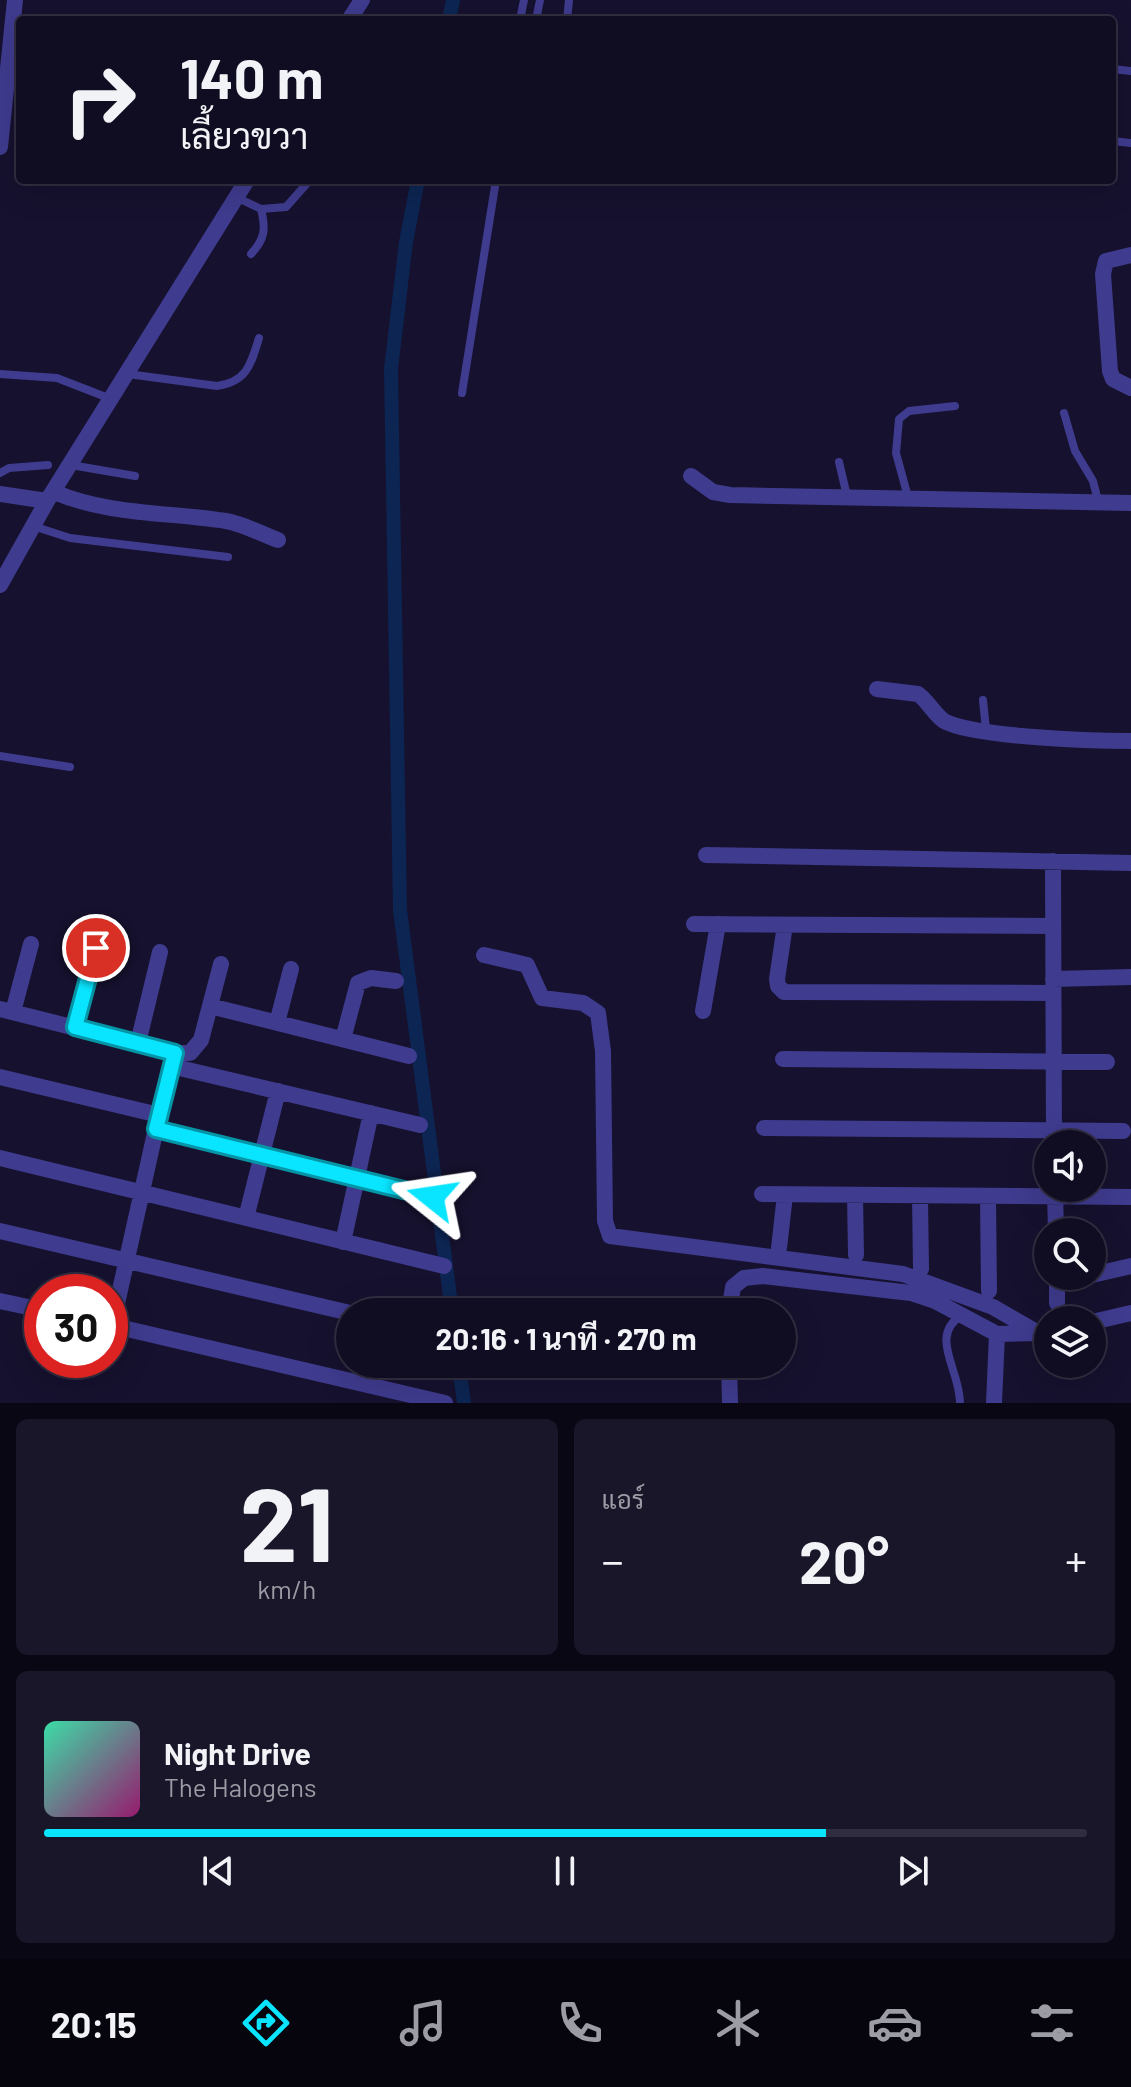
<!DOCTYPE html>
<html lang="th">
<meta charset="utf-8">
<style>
:root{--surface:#100d22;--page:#19162a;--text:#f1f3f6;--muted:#9c9ca5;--line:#302d40;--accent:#0ae5ff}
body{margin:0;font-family:Barlow,Sarabun,sans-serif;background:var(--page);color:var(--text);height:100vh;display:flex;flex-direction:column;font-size:30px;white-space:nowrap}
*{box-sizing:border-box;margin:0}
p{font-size:26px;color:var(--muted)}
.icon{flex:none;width:44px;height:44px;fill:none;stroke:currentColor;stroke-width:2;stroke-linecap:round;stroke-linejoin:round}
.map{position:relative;height:1403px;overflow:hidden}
.sheet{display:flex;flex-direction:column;gap:16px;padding:16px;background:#090713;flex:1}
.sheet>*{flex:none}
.guide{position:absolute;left:16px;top:16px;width:1100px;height:168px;border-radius:8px;box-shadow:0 8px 32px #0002,0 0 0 2px var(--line);background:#100d22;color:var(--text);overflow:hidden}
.buttons{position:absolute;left:1034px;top:1130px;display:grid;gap:16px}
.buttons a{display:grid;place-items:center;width:72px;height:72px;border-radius:50%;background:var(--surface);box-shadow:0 8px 32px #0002,0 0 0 2px var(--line);font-size:40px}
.speed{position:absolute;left:24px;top:1274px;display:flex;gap:16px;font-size:40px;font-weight:700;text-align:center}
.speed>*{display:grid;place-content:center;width:104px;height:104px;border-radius:50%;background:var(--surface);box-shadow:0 8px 32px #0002,0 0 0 2px var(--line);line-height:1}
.speed .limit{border:12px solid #d22;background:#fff;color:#111}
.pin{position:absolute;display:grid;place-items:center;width:68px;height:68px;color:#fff;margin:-34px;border:4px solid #fff;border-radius:50%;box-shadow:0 2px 8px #0007}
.me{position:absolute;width:88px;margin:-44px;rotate:285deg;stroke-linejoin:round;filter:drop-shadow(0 0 6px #0008)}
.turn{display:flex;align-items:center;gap:28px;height:168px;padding:0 32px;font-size:36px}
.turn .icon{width:104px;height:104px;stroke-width:2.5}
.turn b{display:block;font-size:56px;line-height:68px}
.big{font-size:60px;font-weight:700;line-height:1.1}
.sheet .tile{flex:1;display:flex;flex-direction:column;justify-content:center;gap:12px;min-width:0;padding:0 28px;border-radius:12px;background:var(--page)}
.sheet .dial{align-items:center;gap:0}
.dial b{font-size:104px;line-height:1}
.song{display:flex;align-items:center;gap:24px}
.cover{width:96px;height:96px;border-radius:12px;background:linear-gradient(135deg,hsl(160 70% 55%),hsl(320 70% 35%))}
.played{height:8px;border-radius:4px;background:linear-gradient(90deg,var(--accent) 75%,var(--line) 75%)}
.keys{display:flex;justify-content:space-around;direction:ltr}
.heat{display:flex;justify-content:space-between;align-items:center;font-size:44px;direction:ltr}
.sheet .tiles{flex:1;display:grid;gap:16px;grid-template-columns:1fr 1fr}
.tile:last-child{grid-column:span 2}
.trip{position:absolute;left:336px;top:1298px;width:460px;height:80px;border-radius:40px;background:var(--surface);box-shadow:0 8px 32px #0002,0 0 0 2px var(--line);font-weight:700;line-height:80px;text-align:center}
.tabs{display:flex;height:128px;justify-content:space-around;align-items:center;background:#06050e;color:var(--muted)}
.tabs .icon{width:56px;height:56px}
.tabs .selected{color:var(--accent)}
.tabs b{font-size:36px;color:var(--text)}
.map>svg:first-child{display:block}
</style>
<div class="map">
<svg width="1131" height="1403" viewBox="0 0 1131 1403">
<rect width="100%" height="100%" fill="#16112e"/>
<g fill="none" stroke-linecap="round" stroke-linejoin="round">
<path stroke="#0c2552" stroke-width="14" d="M449 20 453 0
M418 180 406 242 391 369 400 910 452 1312
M459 1364 464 1403"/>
<path stroke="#3f3b8e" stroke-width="8" d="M520 20 524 0
M536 20 540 0
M567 20 569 0
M1112 69 1131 71
M1112 141 1131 143
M523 180H531
M236 197 261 209 286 207 310 180
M251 254C265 239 266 229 261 209
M0 374 57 378 111 399
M128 374 217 386C247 382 251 364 259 338
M462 393 496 180
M1064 413 1075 451 1093 481 1098 501
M839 462 847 496
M71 465 135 476
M0 473 9 468 48 465
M908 497 896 453 899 419 909 411 955 406
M33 526 70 538 228 557
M983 700 986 730
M0 756 70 767
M960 1403C960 1369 928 1336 962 1315"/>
<path stroke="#3f3b8e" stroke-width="16" d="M349 20 362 0
M0 147 15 0
M1131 255 1106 261 1103 274 1110 371 1113 379 1131 388
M691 476 713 492 730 495 1131 503
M54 492C108 515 168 512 226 521 244 524 261 534 278 540
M0 494 47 501
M0 585 47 501 247 180
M877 689 918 694C928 701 934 714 944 721 973 737 1093 741 1131 741
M706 855 1131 863
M1053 861 1054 1144
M694 924 1052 926
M785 925 777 979 778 986 784 992 1052 993
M484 955 527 965 542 998 583 1003 598 1013 603 1051 605 1221 610 1236 903 1274 993 1307 1038 1333
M1053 979 1131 977
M210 1006 409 1056
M0 1009 175 1053 159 1115
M703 1011 718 924
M13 1012 31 944
M277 1023 291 969
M75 1027 96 948
M343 1039 358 983 371 978 396 981
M138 1043 160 952
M175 1053H190L201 1040 221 964
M783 1059 1107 1062
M171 1066 420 1125
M0 1077 159 1115 112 1326
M764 1128 1123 1131
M156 1129 432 1197
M0 1158 444 1266
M1055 1190 1056 1232
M762 1194 1131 1197
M855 1196 856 1255
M920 1197 921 1269
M988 1198 989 1291
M246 1218 278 1091
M0 1231 350 1313
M343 1242 371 1113
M779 1248 785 1195
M1092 1275 1131 1266
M1057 1276V1303
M1057 1282 1085 1276
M0 1301 42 1310
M729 1312 733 1287 744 1278 763 1276 911 1293 935 1301 997 1334 1039 1333
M1092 1322 1131 1313
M110 1325 445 1403
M729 1364 730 1403
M994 1403 997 1334"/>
</g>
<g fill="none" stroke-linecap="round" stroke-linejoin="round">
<defs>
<path id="route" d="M96 948 75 1027 175 1053 156 1129 432 1197"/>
</defs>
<use href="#route" stroke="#0695a6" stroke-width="20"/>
<use href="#route" stroke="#0ae5ff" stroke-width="14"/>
</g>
</svg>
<div class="buttons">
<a><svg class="icon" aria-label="sound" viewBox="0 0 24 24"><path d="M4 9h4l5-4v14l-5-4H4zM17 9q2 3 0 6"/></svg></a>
<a><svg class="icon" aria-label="search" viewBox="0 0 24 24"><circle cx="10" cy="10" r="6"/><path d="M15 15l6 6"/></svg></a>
<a><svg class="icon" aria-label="layers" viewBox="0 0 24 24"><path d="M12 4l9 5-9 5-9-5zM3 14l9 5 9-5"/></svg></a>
</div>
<div class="speed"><div class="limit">30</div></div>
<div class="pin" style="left:96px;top:948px;background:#d93025"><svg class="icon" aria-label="arrive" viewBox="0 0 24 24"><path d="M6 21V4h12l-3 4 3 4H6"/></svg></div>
<svg class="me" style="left:432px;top:1197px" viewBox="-20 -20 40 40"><path d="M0-17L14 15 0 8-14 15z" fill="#0ae5ff" stroke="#fff" stroke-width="4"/></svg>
<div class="trip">20:16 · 1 นาที · 270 m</div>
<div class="guide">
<div class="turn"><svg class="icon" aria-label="right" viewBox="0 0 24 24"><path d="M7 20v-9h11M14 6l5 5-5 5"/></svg><div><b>140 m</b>เลี้ยวขวา</div></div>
</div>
</div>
<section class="sheet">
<div class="tiles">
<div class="tile dial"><b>21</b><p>km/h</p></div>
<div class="tile"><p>แอร์</p>
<div class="heat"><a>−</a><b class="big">20°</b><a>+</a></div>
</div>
<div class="tile">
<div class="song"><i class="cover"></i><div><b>Night Drive</b><p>The Halogens</p></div></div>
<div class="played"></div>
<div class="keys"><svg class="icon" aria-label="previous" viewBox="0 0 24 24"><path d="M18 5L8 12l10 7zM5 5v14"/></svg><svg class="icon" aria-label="pause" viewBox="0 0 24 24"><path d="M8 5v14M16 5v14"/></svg><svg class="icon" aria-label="next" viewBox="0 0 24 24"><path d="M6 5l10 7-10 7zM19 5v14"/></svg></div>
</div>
</div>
</section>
<nav class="tabs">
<b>20:15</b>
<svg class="icon selected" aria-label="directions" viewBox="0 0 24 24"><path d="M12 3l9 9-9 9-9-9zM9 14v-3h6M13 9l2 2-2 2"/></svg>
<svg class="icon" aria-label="music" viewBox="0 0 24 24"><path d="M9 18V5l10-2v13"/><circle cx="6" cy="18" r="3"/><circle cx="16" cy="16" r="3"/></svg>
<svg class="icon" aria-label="phone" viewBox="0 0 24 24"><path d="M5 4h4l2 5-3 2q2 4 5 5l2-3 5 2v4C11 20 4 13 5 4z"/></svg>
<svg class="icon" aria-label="climate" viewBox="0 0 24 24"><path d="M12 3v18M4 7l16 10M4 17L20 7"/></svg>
<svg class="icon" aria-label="car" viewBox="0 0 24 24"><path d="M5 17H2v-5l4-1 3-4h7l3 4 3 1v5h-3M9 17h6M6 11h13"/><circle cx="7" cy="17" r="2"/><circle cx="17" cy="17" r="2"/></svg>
<svg class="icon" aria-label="filters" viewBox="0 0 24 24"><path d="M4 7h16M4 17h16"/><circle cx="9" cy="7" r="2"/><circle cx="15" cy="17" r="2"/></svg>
</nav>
